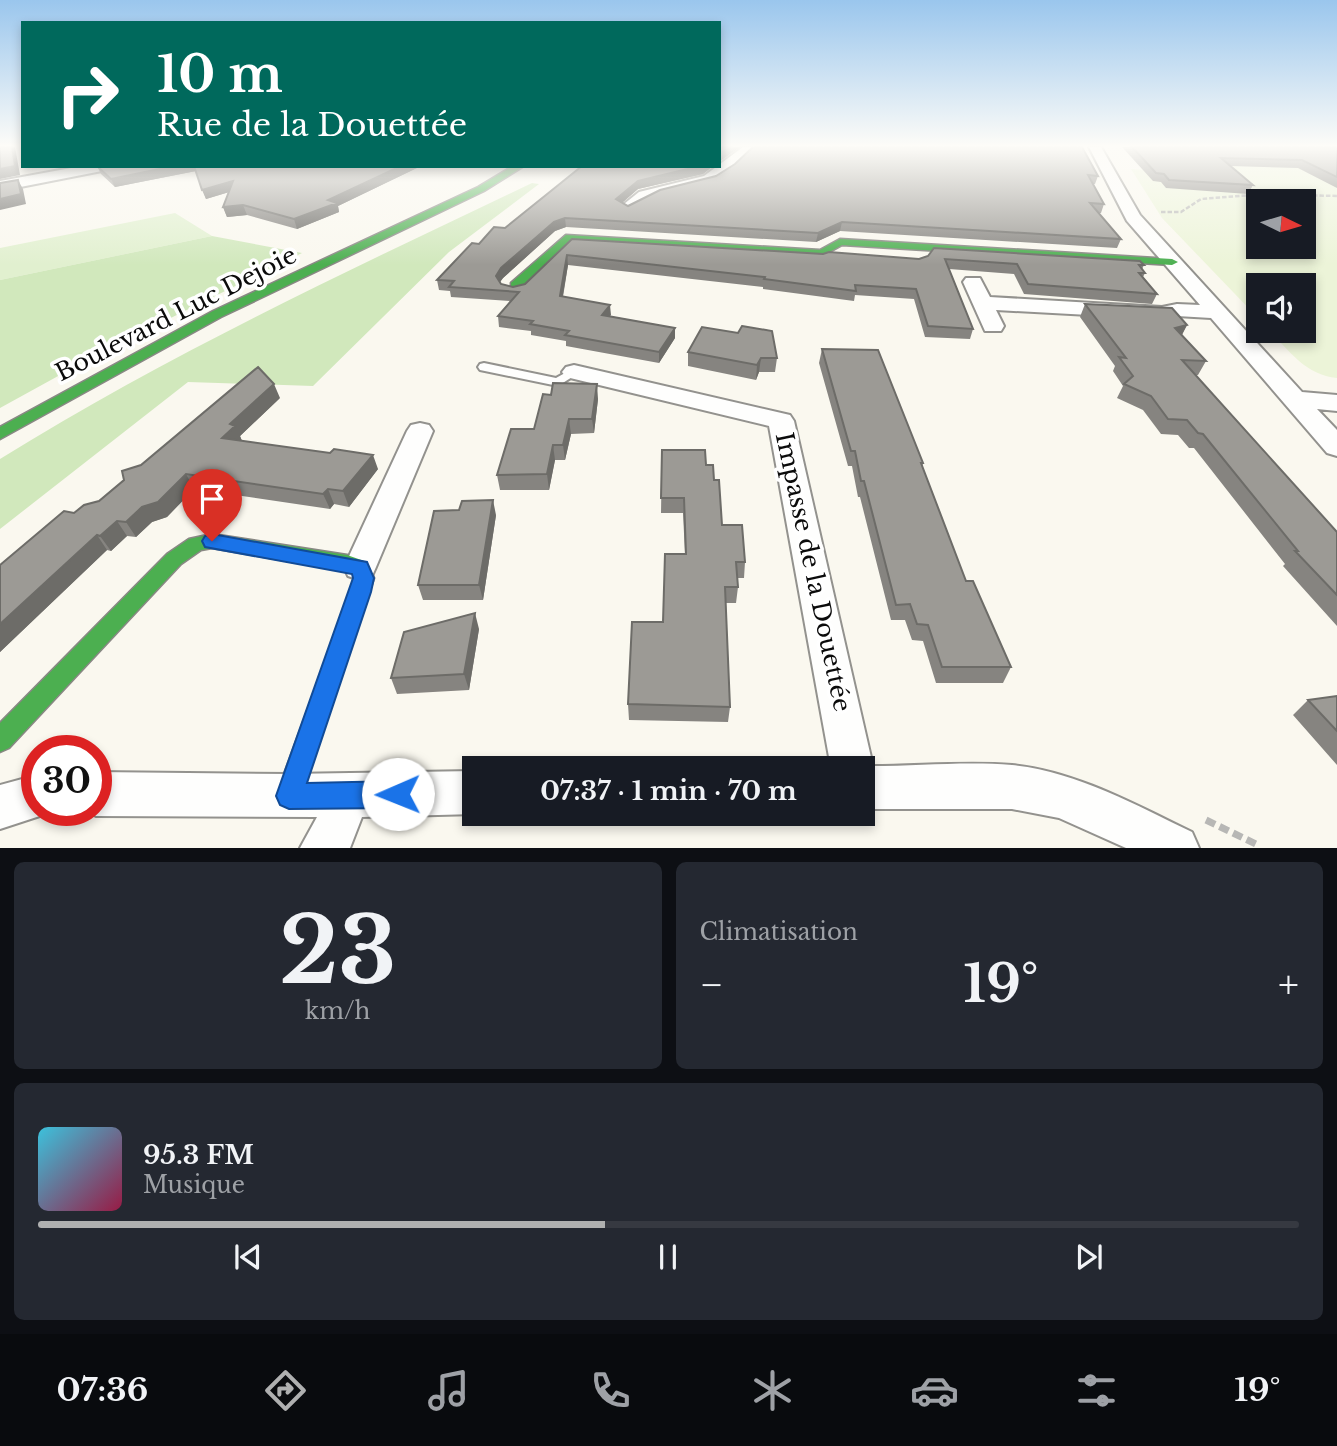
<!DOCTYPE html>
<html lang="fr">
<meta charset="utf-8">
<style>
:root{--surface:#171b24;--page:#242831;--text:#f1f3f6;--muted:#9ea1a6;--line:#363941;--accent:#afb0b0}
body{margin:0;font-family:"Libre Baskerville",serif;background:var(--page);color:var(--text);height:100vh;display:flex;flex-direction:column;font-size:26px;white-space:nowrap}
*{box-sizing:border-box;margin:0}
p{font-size:23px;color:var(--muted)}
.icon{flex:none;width:38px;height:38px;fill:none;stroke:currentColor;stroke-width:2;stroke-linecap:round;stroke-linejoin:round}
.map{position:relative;height:848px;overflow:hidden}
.drawer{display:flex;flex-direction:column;gap:14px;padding:14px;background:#0d0f14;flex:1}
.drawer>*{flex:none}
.guide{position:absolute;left:21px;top:21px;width:700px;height:147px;border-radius:0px;box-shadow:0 4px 10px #0003;background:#00695c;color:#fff;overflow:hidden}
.needle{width:46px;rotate:95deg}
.buttons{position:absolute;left:1246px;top:189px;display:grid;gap:14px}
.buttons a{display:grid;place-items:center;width:70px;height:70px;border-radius:0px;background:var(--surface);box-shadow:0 4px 10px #0003;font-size:35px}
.speed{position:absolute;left:21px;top:735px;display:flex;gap:14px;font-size:35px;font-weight:700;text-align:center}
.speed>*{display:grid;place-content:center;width:91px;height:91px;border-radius:50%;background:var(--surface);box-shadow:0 4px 10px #0003;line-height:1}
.speed .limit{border:10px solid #d22;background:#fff;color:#111}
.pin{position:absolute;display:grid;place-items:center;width:60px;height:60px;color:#fff;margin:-72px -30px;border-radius:50% 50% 50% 0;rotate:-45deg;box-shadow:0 0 7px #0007}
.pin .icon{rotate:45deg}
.me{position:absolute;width:77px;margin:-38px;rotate:269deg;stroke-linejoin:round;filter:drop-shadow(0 0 5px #0008)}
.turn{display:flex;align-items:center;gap:24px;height:147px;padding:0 21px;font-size:32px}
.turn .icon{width:91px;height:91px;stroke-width:2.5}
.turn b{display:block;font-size:49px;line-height:60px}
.big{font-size:52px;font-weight:700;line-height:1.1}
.drawer .tile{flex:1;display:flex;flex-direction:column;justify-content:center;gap:10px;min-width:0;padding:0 24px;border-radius:10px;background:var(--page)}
.drawer .dial{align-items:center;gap:0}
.dial b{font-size:91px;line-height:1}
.song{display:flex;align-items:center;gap:21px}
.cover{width:84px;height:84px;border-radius:10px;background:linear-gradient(135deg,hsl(190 70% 55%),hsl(340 70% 35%))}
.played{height:7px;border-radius:4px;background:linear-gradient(90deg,var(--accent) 45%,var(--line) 45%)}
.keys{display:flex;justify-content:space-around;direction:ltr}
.heat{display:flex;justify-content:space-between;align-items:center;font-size:38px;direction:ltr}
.drawer .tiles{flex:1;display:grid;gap:14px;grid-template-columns:1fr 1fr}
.tile:last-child{grid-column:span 2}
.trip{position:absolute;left:462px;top:756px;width:413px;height:70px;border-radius:0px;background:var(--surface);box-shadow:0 4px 10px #0003;font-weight:700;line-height:70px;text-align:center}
.tabs{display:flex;height:112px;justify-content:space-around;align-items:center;background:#090b0e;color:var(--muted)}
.tabs .icon{width:49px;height:49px}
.tabs .selected{color:var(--accent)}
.tabs b{font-size:32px;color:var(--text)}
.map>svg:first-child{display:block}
</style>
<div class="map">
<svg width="1337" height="848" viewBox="0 0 1337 848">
<rect width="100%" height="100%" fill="#faf8ef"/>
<path fill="#e1f0cf" d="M175 213 212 236 0 280V248Z"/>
<path fill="#d1e8bc" d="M532 183 539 184 449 252 313 386 188 382 0 529V459C170 353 352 269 532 183Z
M212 236 302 253 100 353 0 408V280Z"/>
<path fill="#ecf4d8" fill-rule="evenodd" d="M1337 162V378C1306 375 1290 352 1270 331H1304V285H1258V318L1162 218 1131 169 1205 174V166ZM1258 201H1304V247H1258Z"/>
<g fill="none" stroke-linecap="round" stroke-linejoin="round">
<defs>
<path id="lane" d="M484 363 556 378 574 368 580 372 558 386 480 370 478 367 480 364Z"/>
<path id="street" d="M743 147H757L733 170 714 182 659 196 627 213 619 208 639 192 704 176Z
M1089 147H1101L1140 215 1302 392 1337 395V411L1317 409 1337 430V456L1327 453 1211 318 1177 316 1162 319 996 310 1004 326 1001 331H985L963 282 966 278H980L990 297 1162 307 1177 304 1200 305 1127 221Z
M82 166H114L107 170 0 191V181Z
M574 365 790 415 794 421 873 766C918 766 967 761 1012 765 1075 771 1136 805 1192 832L1199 848H1126L1059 818 1012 809H863V768H831L769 426 566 377 562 372 566 367Z
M420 423 429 425 433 431 376 567 372 576 360 580 348 576 344 567 407 431 411 425Z
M474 771 476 814 362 817 350 848H300L317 817 96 816 83 810H96V772L289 774Z
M37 775V810H53L52 812 0 829V785Z"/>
<path id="fast" d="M513 166H524L484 191 221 317 0 439V427L213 311 478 187Z
M566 235 820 250 840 239 1172 259 1178 262 1172 265 842 245 822 256 569 241 519 289H511V283Z
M212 534 347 555 367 562 374 578 298 805 289 809 280 805 276 796 351 592 354 578 352 572 347 571 212 548 201 550 181 564 9 748 0 752V723L167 554 189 539Z"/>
</defs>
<use href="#lane" stroke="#93928e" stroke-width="4"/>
<use href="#street" stroke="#93928e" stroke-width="4"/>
<use href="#fast" stroke="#898884" stroke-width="3"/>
<path stroke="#b7b7b5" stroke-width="2.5" stroke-dasharray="4.5 2" stroke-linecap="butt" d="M1161 212H1181L1201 199 1265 194 1337 196"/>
<path stroke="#b7b7b5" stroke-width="7" stroke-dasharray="10 5" stroke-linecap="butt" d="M1206 820 1256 844"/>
<use href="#lane" fill="#fefefd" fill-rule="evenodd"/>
<use href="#street" fill="#fefefd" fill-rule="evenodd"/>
<use href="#fast" fill="#4caf50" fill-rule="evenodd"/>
</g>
<path fill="#868480" d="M1122 147H1337V188L1298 168 1231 166 1253 185 1248 194 1166 188 1161 182 1153 181Z
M735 164 1098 176 1095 184H1093L1104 204 1101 213H1098L1121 239 1117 248 840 231 816 242 566 227 555 231 503 278 500 282 501 284 513 287 525 284 572 239 919 259 1144 265 1142 269 1145 273 1143 277 1157 294 1152 304 1024 294 1014 274 949 269 973 329 970 339 925 337 914 299 855 295 854 301 763 289V287L568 265 563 297 610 305V316L675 328V338L659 363 566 346V341L531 335V331L499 327 498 316 510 301 451 297 450 291 439 290 437 280 479 244 505 228 582 166H713L703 174 638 189 622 203 628 206 716 176Z
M97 166H421L338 206 339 212 297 229 247 215 227 217 223 207 229 192 206 199 196 171 115 187 101 174Z
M1085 304 1187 325 1182 335 1206 361 1198 375H1195L1337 532V626L1283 566 1285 564 1194 448H1189L1178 435 1161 434 1143 410 1117 398 1123 386 1113 371 1115 366 1080 317Z
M738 333 777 358 775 372H759L756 380 688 366V352Z
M822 349 923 463 922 467 966 581 1011 667 1003 683H936L923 641 912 640 905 620H891L860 497H858L852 466H848L819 363Z
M280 398 240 436 242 441 378 469 349 507 334 504 330 509 194 489 167 517 152 522 136 537 127 536 111 551 107 550 0 652V565L74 513 99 501 141 465Z
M598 399 594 433 571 434 565 460H555L549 490H500L497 475 534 429Z
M662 450 706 465 714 480 722 525 745 562 744 578H737L738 587 736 603H726L730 707 728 722 629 720 628 704 663 622 685 554 683 513H661Z
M496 515 483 600H423L418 585Z
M479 629 469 690 397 694 391 678Z
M1337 696V765L1293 715 1308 700Z"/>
<path fill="#6d6c68" d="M12 147H15L20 175 0 179V169Z
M730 147H740L719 162V154Z
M174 166H194L196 171 115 187 111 179Z
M401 166H421L338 206 339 212 297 229 294 219 328 200Z
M700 166H713L703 174 638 189 616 208V199L638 181Z
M18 180 23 189 26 204 0 210V199Z
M233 181 236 190 206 199 202 190Z
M243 205 247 215 227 217 223 207Z
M565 218 566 227 555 231 503 278 497 286 496 276 501 268 554 222Z
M842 222 840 231 816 242 818 233Z
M567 255 568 265 561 306 560 296Z
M610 305 611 315 603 325 602 315Z
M1187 325 1180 338 1175 328Z
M675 328V338L659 363V352Z
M761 358 759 372 756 380 757 365Z
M274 384 280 398 240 436 242 441 222 438 230 424Z
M597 384 598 399 594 433 592 419Z
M569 419 571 434 565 460 563 445Z
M553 445 555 460 549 490 547 474Z
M373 455 378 469 349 507 343 491Z
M186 474 194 489 167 517 152 522 136 537 126 522 142 507Z
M328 489 334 504 330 509 323 494Z
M493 500 496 515 483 600 479 585Z
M117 521 127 536 111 551 100 536Z
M97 535 107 550 0 652V624Z
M475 613 479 629 469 690 464 674Z"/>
<path fill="#9c9a95" stroke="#6d6c68" stroke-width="2" d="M0 147H12L15 166 0 169Z
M719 147H730L719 154Z
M753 147H1082L1098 176 1088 175 1104 204 1090 203 1121 239 842 222 818 233 565 218 554 222 501 268 496 276 501 284 513 287 525 284 572 239 823 254 829 252 919 259 928 256 934 248 1140 261 1144 265H1139L1145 273H1139L1157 294 1028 284 1017 264 945 259 973 329 928 326 916 289 855 285 856 291 764 279 765 277 567 255 560 296 610 305 602 315 675 328 659 352 565 335 569 331 530 324 533 321 498 316 519 292 449 287 454 281 437 280 472 243 479 244 494 227 505 228 582 166H700L638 181 616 199 628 206 660 190 716 176 735 164Z
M1132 147H1337V177L1302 160 1221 158 1253 185 1169 180 1164 174 1156 173Z
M97 166H174L111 179Z
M194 166H401L328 200 337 203 294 219 243 205 223 207 233 181 202 190Z
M18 180 21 194 0 199V183Z
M1085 304 1172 308 1187 325 1175 328 1206 361 1182 360 1337 532V595L1295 551H1298L1203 434 1198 433 1187 420 1168 419 1151 396 1124 384 1133 376 1119 357 1126 358Z
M742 326 772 331 777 358H761L757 365 688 352 702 327 738 333Z
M822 349 878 350 923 463H921L966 581H973L1011 667H942L928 625 917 624 910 604 896 605 864 481H861L855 451H851Z
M258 367 274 384 230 424 235 426 222 438 330 453 334 449 373 455 343 491 328 489 323 494 186 474 158 502 142 507 126 522 117 521 100 536 97 535 0 624V565L64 511 74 513 84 505 99 501 124 480 122 471 141 465Z
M553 383 597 384 592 419H569L563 445H553L547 474 497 475 511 429H534L543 394 551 395Z
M662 450H705L706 465H713L714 480H719L722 525H742L745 562H736L738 587H725L730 707 628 704 632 622H663L665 554H686L684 498H661Z
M493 500 479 585H418L434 511 459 510 462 501Z
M475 613 464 674 391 678 404 632Z
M1337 696V731L1308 700Z"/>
<linearGradient id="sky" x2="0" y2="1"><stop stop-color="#9ac6ed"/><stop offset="0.55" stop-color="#fdfcf8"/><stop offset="1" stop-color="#fdfcf8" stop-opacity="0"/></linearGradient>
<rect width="1337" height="265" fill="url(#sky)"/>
<path fill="#1a73e8" stroke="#114b97" stroke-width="2" d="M212 534 367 562 374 578 371 592 307 783 398 781 408 785 412 794 408 804 398 808 289 809 280 805 276 796 353 578 352 574 205 547 202 541 205 536Z"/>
<g text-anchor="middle" stroke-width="7" stroke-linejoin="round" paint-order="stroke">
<g font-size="24" fill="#0b0b0b" stroke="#fff">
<text transform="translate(176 314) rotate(-27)" y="8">Boulevard Luc Dejoie</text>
<text transform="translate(813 572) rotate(78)" y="8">Impasse de la Douettée</text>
</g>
</g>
</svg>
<div class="buttons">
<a><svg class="needle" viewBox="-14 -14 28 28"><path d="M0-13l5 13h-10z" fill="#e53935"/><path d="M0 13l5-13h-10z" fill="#9ea1a6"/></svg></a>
<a><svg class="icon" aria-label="sound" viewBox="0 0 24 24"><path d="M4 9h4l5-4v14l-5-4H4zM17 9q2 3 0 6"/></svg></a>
</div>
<div class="speed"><div class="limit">30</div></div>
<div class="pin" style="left:212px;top:541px;background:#d93025"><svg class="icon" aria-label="arrive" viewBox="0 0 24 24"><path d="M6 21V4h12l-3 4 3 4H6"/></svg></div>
<svg class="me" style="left:398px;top:794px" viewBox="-20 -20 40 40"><circle r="19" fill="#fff"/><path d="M0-13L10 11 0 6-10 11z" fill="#1a73e8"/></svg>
<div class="trip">07:37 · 1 min · 70 m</div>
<div class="guide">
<div class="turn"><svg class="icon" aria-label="right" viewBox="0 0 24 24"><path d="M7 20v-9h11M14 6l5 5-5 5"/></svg><div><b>10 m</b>Rue de la Douettée</div></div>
</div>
</div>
<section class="drawer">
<div class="tiles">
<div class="tile dial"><b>23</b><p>km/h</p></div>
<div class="tile"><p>Climatisation</p>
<div class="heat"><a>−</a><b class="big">19°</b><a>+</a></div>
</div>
<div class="tile">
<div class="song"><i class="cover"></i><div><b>95.3 FM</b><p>Musique</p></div></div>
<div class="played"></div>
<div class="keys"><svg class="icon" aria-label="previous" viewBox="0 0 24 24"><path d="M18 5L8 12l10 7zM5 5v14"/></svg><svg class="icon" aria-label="pause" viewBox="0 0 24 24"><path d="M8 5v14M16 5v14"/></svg><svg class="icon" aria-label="next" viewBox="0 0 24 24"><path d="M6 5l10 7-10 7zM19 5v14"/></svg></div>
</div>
</div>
</section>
<nav class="tabs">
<b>07:36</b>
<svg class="icon selected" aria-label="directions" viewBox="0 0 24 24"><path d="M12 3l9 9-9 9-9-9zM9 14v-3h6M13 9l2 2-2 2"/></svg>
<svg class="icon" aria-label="music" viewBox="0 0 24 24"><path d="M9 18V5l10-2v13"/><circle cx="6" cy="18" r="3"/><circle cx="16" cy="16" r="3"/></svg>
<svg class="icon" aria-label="phone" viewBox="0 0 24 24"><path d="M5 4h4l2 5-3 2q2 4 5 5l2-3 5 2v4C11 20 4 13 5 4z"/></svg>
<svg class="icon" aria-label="climate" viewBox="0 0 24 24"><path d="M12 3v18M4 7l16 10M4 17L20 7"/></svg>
<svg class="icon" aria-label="car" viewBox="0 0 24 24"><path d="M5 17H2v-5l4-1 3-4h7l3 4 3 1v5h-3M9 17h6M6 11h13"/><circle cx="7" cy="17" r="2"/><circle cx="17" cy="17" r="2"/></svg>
<svg class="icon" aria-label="filters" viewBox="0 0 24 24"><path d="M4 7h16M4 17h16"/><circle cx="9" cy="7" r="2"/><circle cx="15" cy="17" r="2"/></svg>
<b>19°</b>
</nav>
